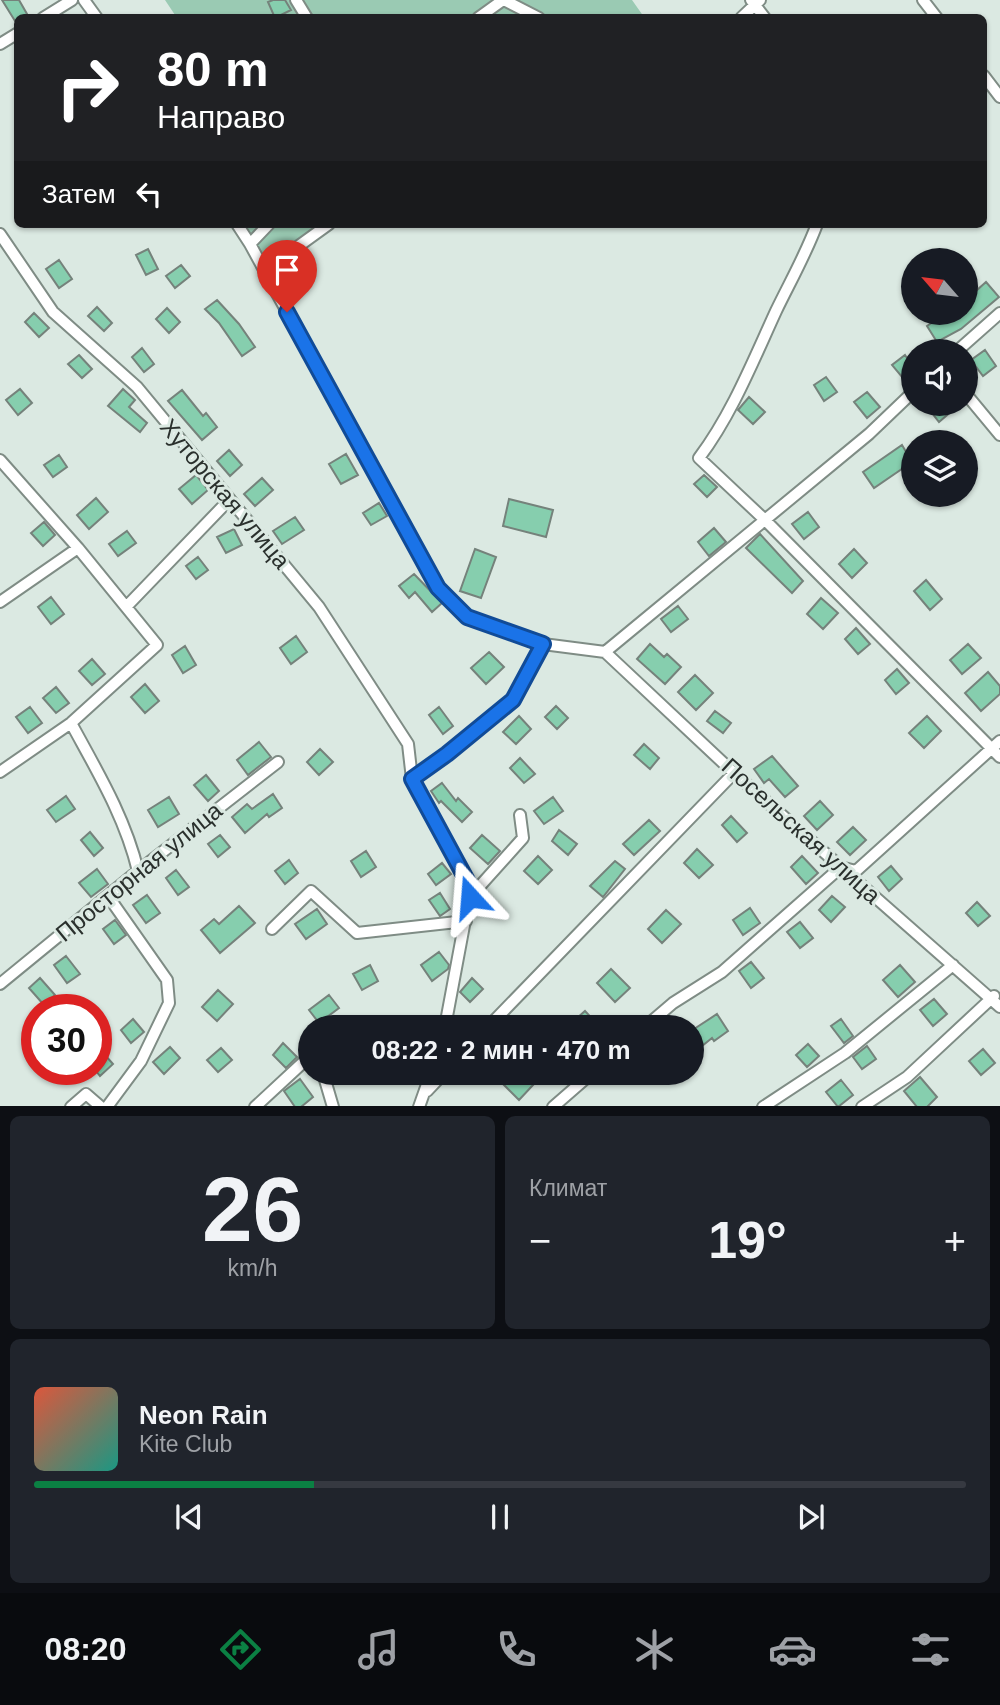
<!DOCTYPE html>
<html lang="ru">
<meta charset="utf-8">
<style>
:root{--surface:#171b24;--page:#20242c;--text:#f1f3f6;--muted:#9ea1a6;--line:#363941;--accent:#0b8043}
body{margin:0;font-family:Arial,sans-serif;background:var(--page);color:var(--text);height:100vh;display:flex;flex-direction:column;font-size:26px;white-space:nowrap}
*{box-sizing:border-box;margin:0}
p{font-size:23px;color:var(--muted)}
.icon{flex:none;width:38px;height:38px;fill:none;stroke:currentColor;stroke-width:2;stroke-linecap:round;stroke-linejoin:round}
.map{position:relative;height:1106px;overflow:hidden}
.drawer{display:flex;flex-direction:column;gap:10px;padding:10px;background:#0d0f14;flex:1}
.drawer>*{flex:none}
.banner{position:absolute;left:14px;top:14px;width:973px;height:214px;border-radius:10px;box-shadow:0 2px 5px #0004;background:#202124;color:#fff;overflow:hidden}
.needle{width:46px;rotate:298deg}
.tools{position:absolute;left:901px;top:248px;display:grid;gap:14px}
.tools a{display:grid;place-items:center;width:77px;height:77px;border-radius:50%;background:var(--surface);box-shadow:0 2px 5px #0004;font-size:35px}
.speed{position:absolute;left:21px;top:994px;display:flex;gap:14px;font-size:35px;font-weight:700;text-align:center}
.speed>*{display:grid;place-content:center;width:91px;height:91px;border-radius:50%;background:var(--surface);box-shadow:0 2px 5px #0004;line-height:1}
.speed .limit{border:10px solid #d22;background:#fff;color:#111}
.pin{position:absolute;display:grid;place-items:center;width:60px;height:60px;color:#fff;margin:-72px -30px;border-radius:50% 50% 50% 0;rotate:-45deg;box-shadow:0 0 7px #0007}
.pin .icon{rotate:45deg}
.me{position:absolute;width:77px;margin:-38px;rotate:341deg;stroke-linejoin:round;filter:drop-shadow(0 0 5px #0008)}
.turn{display:flex;align-items:center;gap:24px;height:147px;padding:0 28px;font-size:32px}
.turn .icon{width:91px;height:91px;stroke-width:2.5}
.turn b{display:block;font-size:49px;line-height:60px}
.then{display:flex;align-items:center;height:66px;padding:0 28px;background:#0003;gap:14px;font-size:26px}
.big{font-size:52px;font-weight:600;line-height:1.1}
.drawer .tile{flex:1;display:flex;flex-direction:column;justify-content:center;gap:10px;min-width:0;padding:0 24px;border-radius:10px;background:var(--page)}
.drawer .dial{align-items:center;gap:0}
.dial b{font-size:91px;line-height:1}
.song{display:flex;align-items:center;gap:21px}
.cover{width:84px;height:84px;border-radius:10px;background:linear-gradient(135deg,hsl(10 70% 55%),hsl(170 70% 35%))}
.played{height:7px;border-radius:4px;background:linear-gradient(90deg,var(--accent) 30%,var(--line) 30%)}
.keys{display:flex;justify-content:space-around;direction:ltr}
.heat{display:flex;justify-content:space-between;align-items:center;font-size:38px;direction:ltr}
.drawer .tiles{flex:1;display:grid;gap:10px;grid-template-columns:1fr 1fr}
.tile:last-child{grid-column:span 2}
.trip{position:absolute;left:298px;top:1015px;width:406px;height:70px;border-radius:35px;background:var(--surface);box-shadow:0 2px 5px #0004;font-weight:600;line-height:70px;text-align:center}
.tabs{display:flex;height:112px;justify-content:space-around;align-items:center;background:#090b0e;color:var(--muted)}
.tabs .icon{width:49px;height:49px}
.tabs .current{color:var(--accent)}
.tabs b{font-size:32px;color:var(--text)}
.map>svg:first-child{display:block}
</style>
<div class="map">
<svg width="1000" height="1107" viewBox="0 0 1000 1107">
<rect width="100%" height="100%" fill="#dbe9e2"/>
<path fill="#9acab3" d="M165 0H632L644 17 177 18Z
M236 224H332L264 271Z"/>
<path fill="#86ceae" stroke="#75827b" stroke-width="2" d="M2 0H19L27 14 15 21Z
M273 0H285L291 10 275 18 268 2Z
M148 249 158 269 146 275 136 255Z
M59 260 72 279 59 288 46 269Z
M181 265 190 276 175 288 166 276Z
M986 282 999 297 961 329 937 342 927 326 946 313H966V300Z
M217 300 239 324 255 347 242 356 219 323 205 309Z
M97 307 112 323 104 331 88 316Z
M167 308 180 322 169 333 156 319Z
M34 313 49 328 39 337 25 322Z
M142 348 154 364 144 372 132 357Z
M985 350 996 366 983 376 971 360Z
M79 355 92 369 82 378 68 364Z
M905 355 914 368 902 377 892 365Z
M826 377 837 392 824 401 814 385Z
M20 389 32 403 18 415 6 400Z
M123 389 135 400 129 407 147 423 140 432 108 406Z
M182 390 203 416 206 413 217 427 202 440 168 401Z
M867 392 880 407 867 418 854 402Z
M749 397 765 412 753 424 738 410Z
M925 404H960L939 422Z
M902 445 912 462 874 488 863 472Z
M229 450 242 465 230 476 217 461Z
M346 454 358 475 341 484 329 464Z
M59 455 67 467 53 477 44 465Z
M196 475 208 490 192 504 179 489Z
M704 475 717 487 707 497 694 484Z
M262 478 273 490 255 506 244 494Z
M96 498 108 512 89 529 77 515Z
M509 499 553 510 546 537 503 526Z
M379 503 387 516 371 525 363 513Z
M808 512 819 527 804 539 792 524Z
M295 517 304 530 282 544 273 531Z
M44 522 55 535 43 546 31 533Z
M714 528 726 542 709 556 698 542Z
M234 529 242 545 226 553 217 537Z
M127 531 136 543 118 556 109 544Z
M760 534 803 581 792 593 746 548Z
M475 549 496 557 481 598 460 591Z
M854 549 867 563 852 578 839 564Z
M198 557 208 570 196 579 186 566Z
M414 574 442 603 432 612 415 592 409 598 399 586Z
M926 580 942 599 930 610 914 591Z
M51 597 64 614 51 624 38 607Z
M821 598 838 613 823 629 807 614Z
M678 606 688 619 671 632 661 619Z
M856 628 870 644 858 654 845 639Z
M296 636 307 652 291 664 280 648Z
M650 644 664 657 667 654 681 667 665 684 637 659Z
M968 644 981 658 962 674 950 660Z
M185 646 196 665 183 673 172 655Z
M489 652 504 667 486 684 471 668Z
M92 659 105 674 92 685 79 671Z
M897 669 909 683 896 694 885 680Z
M988 672 1000 686V694L981 711 965 693Z
M695 675 713 693 696 710 678 692Z
M145 684 159 701 145 713 131 697Z
M56 687 69 703 56 713 43 698Z
M556 706 568 718 557 729 545 717Z
M30 707 42 723 28 733 16 717Z
M439 707 453 726 443 734 429 715Z
M715 711 731 723 723 733 707 721Z
M519 716 531 729 516 744 503 732Z
M927 716 941 731 924 748 909 733Z
M259 742 271 757 248 775 237 760Z
M644 744 659 758 650 769 634 755Z
M320 749 333 762 319 775 307 762Z
M772 756 798 786 785 797 769 779 764 783 754 769Z
M520 758 535 774 524 783 510 768Z
M206 775 219 791 208 801 194 785Z
M442 783 456 801 458 798 472 812 462 822 441 801 439 803 431 791Z
M273 794 282 808 269 817 267 814 245 833 232 817 247 804 252 809Z
M66 796 75 809 56 822 47 810Z
M169 797 179 814 158 827 148 810Z
M553 797 563 811 544 824 534 811Z
M820 801 833 815 817 830 804 816Z
M731 816 747 833 737 842 722 825Z
M649 820 660 831 634 855 623 844Z
M853 827 866 840 850 855 837 842Z
M559 830 577 844 568 855 552 841Z
M90 832 103 848 94 856 81 840Z
M220 835 230 847 218 857 208 844Z
M482 835 500 851 488 864 470 848Z
M697 849 713 865 699 878 684 863Z
M366 851 376 867 361 877 351 861Z
M538 856 552 870 538 884 524 871Z
M802 856 818 873 806 884 791 867Z
M289 860 298 873 285 884 275 871Z
M615 861 625 869 603 897 590 886Z
M442 863 451 874 436 885 428 874Z
M891 866 902 879 889 891 878 877Z
M97 869 108 884 91 897 79 883Z
M176 870 189 887 178 895 166 878Z
M440 893 450 909 440 916 429 900Z
M147 895 160 913 146 923 133 905Z
M832 896 845 907 831 922 819 910Z
M977 902 990 916 978 926 966 913Z
M239 906 255 923 220 953 201 930 214 919 219 924Z
M750 908 760 923 743 935 733 920Z
M317 909 327 924 306 939 295 924Z
M666 910 681 924 662 943 648 929Z
M115 920 126 935 114 944 103 929Z
M800 922 813 938 800 948 787 932Z
M439 952 449 965 448 969 432 981 421 965Z
M66 956 80 974 67 983 54 965Z
M751 962 764 978 751 988 739 971Z
M370 965 378 981 362 990 353 974Z
M900 965 915 982 898 997 883 980Z
M611 969 630 988 615 1002 597 983Z
M40 978 55 995 44 1005 29 988Z
M472 978 483 989 470 1002 460 992Z
M218 990 233 1004 217 1021 202 1007Z
M329 995 339 1008 319 1023 309 1010Z
M934 999 947 1014 933 1026 920 1010Z
M585 1011 600 1027H567Z
M717 1014 728 1031 714 1041 712 1038 691 1055V1031Z
M133 1019 144 1032 131 1043 121 1030Z
M841 1019 853 1036 844 1043 831 1026Z
M283 1043 297 1057 286 1068 273 1055Z
M808 1044 819 1056 807 1067 796 1055Z
M96 1045 113 1064 100 1076 96 1071Z
M867 1046 876 1059 862 1069 853 1057Z
M170 1047 180 1058 164 1074 153 1062Z
M221 1048 232 1060 218 1072 207 1060Z
M983 1049 995 1063 981 1075 969 1061Z
M507 1073H520L533 1085 519 1100 499 1080Z
M920 1077 937 1097 927 1107H917L904 1091Z
M300 1079 313 1097 301 1107H295L284 1091Z
M841 1080 853 1095 838 1107 826 1092Z"/>
<g fill="none" stroke-linecap="round" stroke-linejoin="round">
<defs>
<path id="minor" d="M84 0 97 18
M296 0 307 18
M504 0 539 18
M751 0 765 18
M923 0 937 18
M43 18 72 0
M478 18 503 0
M741 18 760 0
M0 44 18 33
M984 76 1000 97
M237 224 250 244 438 588 467 617 543 644 605 652 869 434 914 391
M817 224C806 254 790 282 776 311 753 361 732 414 699 458L765 520 1000 757
M0 234 53 312 137 387 319 607 408 744 412 779 471 888 445 1027
M250 244 269 224
M264 271 329 224
M956 352 1000 313
M966 394 1000 435
M0 460 78 548 157 645 71 723 0 772
M0 602 78 548
M126 607 229 500
M605 652 734 773 1000 1007
M71 723C97 771 125 817 138 871
M412 779 447 754 513 700 543 644
M844 868 856 871 1000 741
M470 897 523 838 520 815
M272 929 311 891 357 933 466 921
M0 984 138 871 278 762
M488 1027 734 773
M645 1027 673 1003 722 972 841 867
M323 1073 333 1107
M427 1091 444 1073
M71 1107 86 1094 101 1107
M107 1107 141 1061 169 1003 167 980 108 896
M255 1107 310 1056
M419 1107 431 1073
M553 1107 592 1073
M763 1107 845 1053 953 965
M862 1107 907 1077 994 996"/>
</defs>
<use href="#minor" stroke="#7f8c85" stroke-width="14"/>
<use href="#minor" stroke="#fff" stroke-width="10"/>
</g>
<g fill="none" stroke-linecap="round" stroke-linejoin="round">
<defs>
<path id="route" d="M287 312 438 588 467 617 543 644 513 700 447 754 412 779 471 888 470 897"/>
</defs>
<use href="#route" stroke="#114b97" stroke-width="18"/>
<use href="#route" stroke="#1a73e8" stroke-width="12"/>
</g>
<g text-anchor="middle" stroke-width="6" stroke-linejoin="round" paint-order="stroke">
<g font-size="24" fill="#2a302d" stroke="#dbe9e2">
<text transform="translate(225 494) rotate(50)" y="8">Хуторская улица</text>
<text transform="translate(801 831) rotate(42)" y="8">Посельская улица</text>
<text transform="translate(139 872) rotate(-39)" y="8">Просторная улица</text>
</g>
</g>
</svg>
<div class="tools">
<a><svg class="needle" viewBox="-14 -14 28 28"><path d="M0-13l5 13h-10z" fill="#e53935"/><path d="M0 13l5-13h-10z" fill="#9ea1a6"/></svg></a>
<a><svg class="icon" aria-label="sound" viewBox="0 0 24 24"><path d="M4 9h4l5-4v14l-5-4H4zM17 9q2 3 0 6"/></svg></a>
<a><svg class="icon" aria-label="layers" viewBox="0 0 24 24"><path d="M12 4l9 5-9 5-9-5zM3 14l9 5 9-5"/></svg></a>
</div>
<div class="speed"><div class="limit">30</div></div>
<div class="pin" style="left:287px;top:312px;background:#d93025"><svg class="icon" aria-label="arrive" viewBox="0 0 24 24"><path d="M6 21V4h12l-3 4 3 4H6"/></svg></div>
<svg class="me" style="left:470px;top:897px" viewBox="-20 -20 40 40"><path d="M0-17L14 15 0 8-14 15z" fill="#1a73e8" stroke="#fff" stroke-width="4"/></svg>
<div class="trip">08:22 · 2 мин · 470 m</div>
<div class="banner">
<div class="turn"><svg class="icon" aria-label="right" viewBox="0 0 24 24"><path d="M7 20v-9h11M14 6l5 5-5 5"/></svg><div><b>80 m</b>Направо</div></div>
<div class="then">Затем<svg class="icon" aria-label="left" viewBox="0 0 24 24"><path d="M17 20v-9H6M10 6l-5 5 5 5"/></svg></div>
</div>
</div>
<section class="drawer">
<div class="tiles">
<div class="tile dial"><b>26</b><p>km/h</p></div>
<div class="tile"><p>Климат</p>
<div class="heat"><a>−</a><b class="big">19°</b><a>+</a></div>
</div>
<div class="tile">
<div class="song"><i class="cover"></i><div><b>Neon Rain</b><p>Kite Club</p></div></div>
<div class="played"></div>
<div class="keys"><svg class="icon" aria-label="previous" viewBox="0 0 24 24"><path d="M18 5L8 12l10 7zM5 5v14"/></svg><svg class="icon" aria-label="pause" viewBox="0 0 24 24"><path d="M8 5v14M16 5v14"/></svg><svg class="icon" aria-label="next" viewBox="0 0 24 24"><path d="M6 5l10 7-10 7zM19 5v14"/></svg></div>
</div>
</div>
</section>
<nav class="tabs">
<b>08:20</b>
<svg class="icon current" aria-label="directions" viewBox="0 0 24 24"><path d="M12 3l9 9-9 9-9-9zM9 14v-3h6M13 9l2 2-2 2"/></svg>
<svg class="icon" aria-label="music" viewBox="0 0 24 24"><path d="M9 18V5l10-2v13"/><circle cx="6" cy="18" r="3"/><circle cx="16" cy="16" r="3"/></svg>
<svg class="icon" aria-label="phone" viewBox="0 0 24 24"><path d="M5 4h4l2 5-3 2q2 4 5 5l2-3 5 2v4C11 20 4 13 5 4z"/></svg>
<svg class="icon" aria-label="climate" viewBox="0 0 24 24"><path d="M12 3v18M4 7l16 10M4 17L20 7"/></svg>
<svg class="icon" aria-label="car" viewBox="0 0 24 24"><path d="M5 17H2v-5l4-1 3-4h7l3 4 3 1v5h-3M9 17h6M6 11h13"/><circle cx="7" cy="17" r="2"/><circle cx="17" cy="17" r="2"/></svg>
<svg class="icon" aria-label="filters" viewBox="0 0 24 24"><path d="M4 7h16M4 17h16"/><circle cx="9" cy="7" r="2"/><circle cx="15" cy="17" r="2"/></svg>
</nav>
